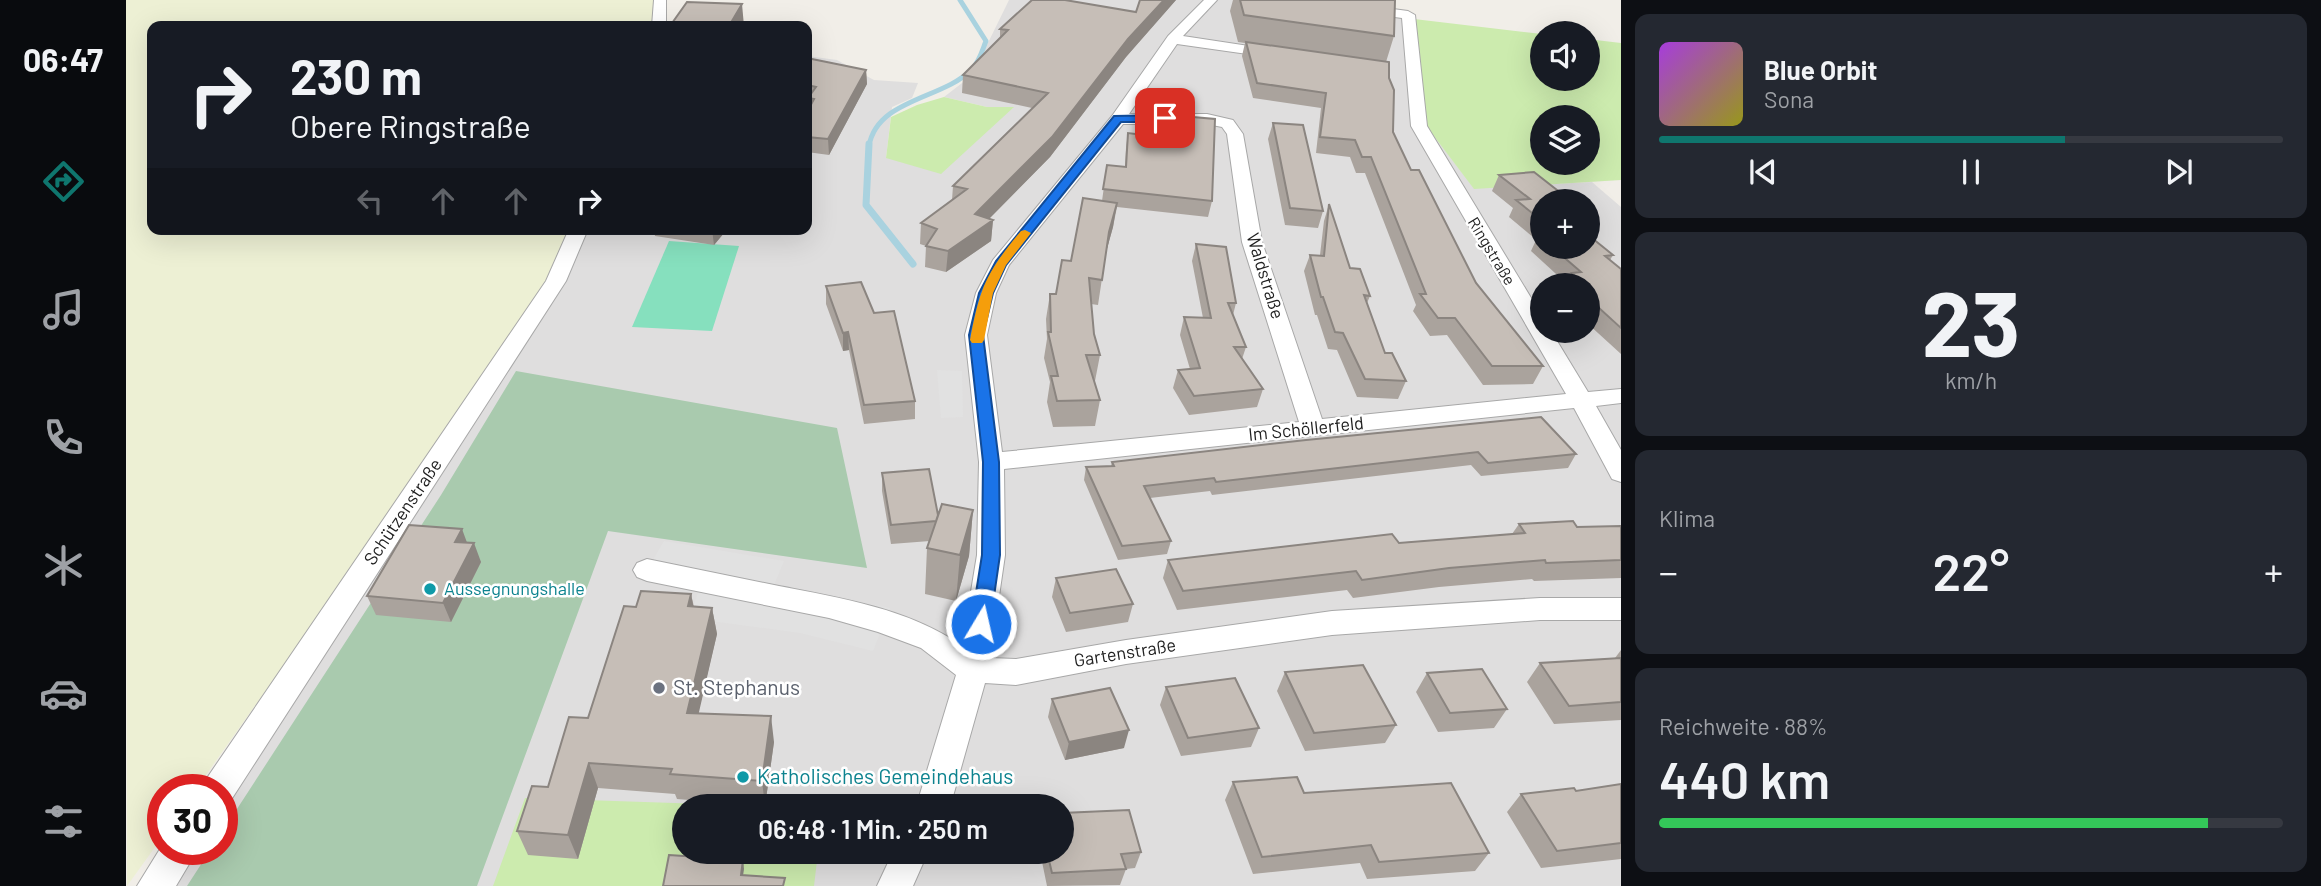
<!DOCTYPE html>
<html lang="de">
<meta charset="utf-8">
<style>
:root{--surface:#171b24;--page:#242831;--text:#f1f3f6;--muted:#9ea1a6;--line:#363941;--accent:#0f766e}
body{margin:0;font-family:Barlow,sans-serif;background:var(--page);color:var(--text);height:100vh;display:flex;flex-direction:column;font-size:26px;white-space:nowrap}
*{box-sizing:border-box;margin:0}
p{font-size:23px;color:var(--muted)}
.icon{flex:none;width:38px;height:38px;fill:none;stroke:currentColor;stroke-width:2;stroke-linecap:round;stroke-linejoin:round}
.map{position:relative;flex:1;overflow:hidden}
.side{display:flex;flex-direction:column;gap:14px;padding:14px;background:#0d0f14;width:700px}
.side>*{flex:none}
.top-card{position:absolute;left:21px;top:21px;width:665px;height:214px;border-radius:14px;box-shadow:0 7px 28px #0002;background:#171b24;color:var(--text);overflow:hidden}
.fabs{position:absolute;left:1404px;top:21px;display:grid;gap:14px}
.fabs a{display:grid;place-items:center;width:70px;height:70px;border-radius:50%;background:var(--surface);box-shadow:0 7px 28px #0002;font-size:35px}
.speed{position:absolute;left:21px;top:774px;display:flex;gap:14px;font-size:35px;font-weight:700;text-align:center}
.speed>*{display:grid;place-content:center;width:91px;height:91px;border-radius:50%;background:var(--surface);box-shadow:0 7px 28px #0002;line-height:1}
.speed .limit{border:10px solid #d22;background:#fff;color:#111}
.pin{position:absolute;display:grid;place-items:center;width:60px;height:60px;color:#fff;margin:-30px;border-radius:14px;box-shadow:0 4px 10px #0006}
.me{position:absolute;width:77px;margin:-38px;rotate:9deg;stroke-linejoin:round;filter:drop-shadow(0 0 5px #0008)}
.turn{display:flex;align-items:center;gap:24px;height:147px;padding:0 28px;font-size:32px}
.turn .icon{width:91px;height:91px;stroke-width:2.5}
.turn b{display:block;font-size:49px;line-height:60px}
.lanes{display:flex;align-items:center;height:66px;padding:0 28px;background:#0003;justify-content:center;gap:35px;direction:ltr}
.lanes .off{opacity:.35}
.big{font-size:52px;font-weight:600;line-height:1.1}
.side .card{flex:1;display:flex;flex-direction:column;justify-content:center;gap:10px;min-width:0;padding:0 24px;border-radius:14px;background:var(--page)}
.side .dial{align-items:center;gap:0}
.dial b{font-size:91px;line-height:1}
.song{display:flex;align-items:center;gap:21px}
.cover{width:84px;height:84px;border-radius:10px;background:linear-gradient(135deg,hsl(280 70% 55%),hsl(60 70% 35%))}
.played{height:7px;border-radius:4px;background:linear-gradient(90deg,var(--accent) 65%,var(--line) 65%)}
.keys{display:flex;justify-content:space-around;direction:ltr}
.heat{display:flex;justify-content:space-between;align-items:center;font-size:38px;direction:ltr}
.charge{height:10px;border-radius:5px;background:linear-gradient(90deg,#34c759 88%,var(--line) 0)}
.trip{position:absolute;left:546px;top:794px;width:402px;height:70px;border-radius:35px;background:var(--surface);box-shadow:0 7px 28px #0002;font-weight:600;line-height:70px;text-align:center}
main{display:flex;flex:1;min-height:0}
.menu{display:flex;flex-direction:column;width:126px;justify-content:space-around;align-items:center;background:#090b0e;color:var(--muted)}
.menu .icon{width:49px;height:49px}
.menu .selected{color:var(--accent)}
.menu b{font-size:32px;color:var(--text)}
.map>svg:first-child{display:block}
</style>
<main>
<nav class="menu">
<b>06:47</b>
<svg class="icon selected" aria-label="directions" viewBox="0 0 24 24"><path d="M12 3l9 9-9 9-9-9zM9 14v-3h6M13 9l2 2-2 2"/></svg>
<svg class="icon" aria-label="music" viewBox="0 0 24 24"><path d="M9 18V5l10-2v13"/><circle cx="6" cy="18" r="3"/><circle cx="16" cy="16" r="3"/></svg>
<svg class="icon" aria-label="phone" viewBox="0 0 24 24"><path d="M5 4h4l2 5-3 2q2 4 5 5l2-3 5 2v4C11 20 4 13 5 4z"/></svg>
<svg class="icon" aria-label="climate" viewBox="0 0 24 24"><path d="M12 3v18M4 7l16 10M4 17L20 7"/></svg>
<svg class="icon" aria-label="car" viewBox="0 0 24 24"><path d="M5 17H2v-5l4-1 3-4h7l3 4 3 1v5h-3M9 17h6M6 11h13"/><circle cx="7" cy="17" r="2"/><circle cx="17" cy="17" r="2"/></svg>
<svg class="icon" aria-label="filters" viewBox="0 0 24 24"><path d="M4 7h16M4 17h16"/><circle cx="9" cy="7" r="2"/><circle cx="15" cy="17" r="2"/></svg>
</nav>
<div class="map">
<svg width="1495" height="886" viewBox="0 0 1495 886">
<rect width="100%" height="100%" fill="#f1eee8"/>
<path fill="#dfdede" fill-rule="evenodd" d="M883 0H1197L1288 13 1301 127 1348 188 1466 182 1495 207V886H30L54 849H96V789H93L430 281 457 229H681V56L711 60 748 80 792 83 786 98 766 107 760 158 887 108 861 107 818 97 858 66 859 49ZM1416 201H1461V247H1416ZM1416 285H1461V331H1416ZM558 807H936V852H558Z"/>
<path fill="#edf0d4" d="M0 0H534L533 26H26V229H453L430 281 70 789H37V836L1 886Z"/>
<path fill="#ccebae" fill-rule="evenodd" d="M1288 19 1416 34V79H1461V39L1495 43V180L1348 189 1301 127ZM1416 117H1461V163H1416Z
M818 97 861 107H888L815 174 760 158 765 117 791 105Z
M399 798 671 807H558V852H692L688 886H367Z"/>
<path fill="#a9caae" d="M390 371 711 428 741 568 482 531 351 886H61L85 849H96V832L315 495Z"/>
<path fill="#86e0be" d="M543 241 613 246 586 331 506 327Z"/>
<path fill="#e1e1e1" d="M811 370 836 371 837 417 815 418Z
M538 541 658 561 648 585 764 608 747 651 674 633 563 618 576 582 521 570Z"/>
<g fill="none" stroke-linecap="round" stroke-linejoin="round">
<path stroke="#a9d2df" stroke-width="5" d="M743 146C751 99 817 99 845 70 853 63 856 51 860 41L834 0"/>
<path stroke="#a9d2df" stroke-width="7" d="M743 144 740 205 787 264"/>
<defs>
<path id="minor" d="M528 0H540V26H526Z
M1078 0H1091L1057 36 1150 50 1157 54 1150 58 1051 44 1003 114H1081L1107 120 1117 134 1136 242 1196 419 1440 394 1285 126 1276 18 1170 4 1164 0H1199L1282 11 1289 15 1301 126 1416 316V331H1425L1462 392 1495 389V403L1470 406 1495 450V482L1486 479 1448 408 878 469 879 555 864 658 890 659 1000 640 1206 611 1414 598H1495V620H1414L1206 635 1000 664 890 685 859 683 824 807H790L830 675 795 648 752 632 703 618 521 581 511 577 507 570 511 563 521 559C565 568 609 577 653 586 715 598 784 609 836 646L851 555 853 462 839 335 850 293 867 260 986 116 1042 36ZM997 124H1081L1096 127 1101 134 1116 242 1173 422 876 452 861 335 870 293 883 265Z
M443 229H462L440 281 105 800 96 803V789H76L81 778 420 281Z
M37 844V849H72L50 886H11Z
M767 852H802L787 886H751Z"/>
</defs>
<use href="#minor" stroke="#a8a8a8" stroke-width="2"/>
<use href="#minor" fill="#fff" fill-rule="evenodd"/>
</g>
<path fill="#aaa39d" d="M1014 0H1050L1000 57 924 157 863 219 867 220 865 241 820 272 799 267 800 246 794 244 795 223 826 200 827 186 906 108 836 93 837 75 874 39V29L1010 12Z
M1107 0H1269L1268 36 1260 62 1263 78 1267 132 1285 170 1350 283 1417 366 1407 384 1357 385 1321 335 1304 336 1287 311 1290 305 1239 173H1230L1224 157 1190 153 1195 108 1127 98 1116 56 1119 43 1112 42 1104 11Z
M681 58 740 70 741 84 703 155 681 152V112L683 108 682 100H681Z
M1044 115 1086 201 1082 217 991 207 987 227 980 252 972 305 965 304 968 334 974 355 969 381H968L974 400 969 426 927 427 921 402 924 382 918 358 921 339 920 319 924 294H930L945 261 976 201 981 165 999 167 1000 148 1002 133 1015 134 1017 118 1043 121Z
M1147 123 1197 211 1192 228 1159 225 1142 139Z
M1373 175 1416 201V247H1461L1487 255 1484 260 1495 269V354L1461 323V285H1440L1441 284 1405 251 1411 238H1408L1383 217 1387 208 1366 191Z
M1203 204 1224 268 1244 296 1241 303 1259 353 1280 381 1272 399 1231 397 1211 350 1202 349 1191 315H1189L1178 271 1184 255H1194L1198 221Z
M1461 214 1466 218 1461 227Z
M503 229H606L604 234 598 233 588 245 529 236 528 230Z
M1070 244 1110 303 1107 315 1120 347 1116 359 1137 389 1131 407 1063 415 1047 388 1052 370 1064 369 1054 335 1058 317 1077 318 1066 261Z
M700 286 748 313 789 401V419L738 424 723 350 717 351 700 304Z
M1180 440 1450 454 1442 468 1355 476 1345 465 1086 495 1084 491 1024 498 1045 541 1041 554 992 560 958 480 960 467 985 466 986 462Z
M756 473 812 515 847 510 843 556 830 601 799 594 801 548 804 541 765 544 756 491Z
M1393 524 1451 527 1495 526V578L1408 581 1406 579 1313 587 1227 598 1221 590 1051 610 1037 578 1042 560 1386 534Z
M341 543 355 562 325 622 250 615 241 596Z
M930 578 1007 604 1002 622 940 632 926 597Z
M565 594 568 607 586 608 591 634 572 713 648 742 639 806 551 799 549 794 472 788 452 859 402 855 391 831 422 787 462 718Z
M1495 650V720L1428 724 1401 682 1414 663 1489 658Z
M1159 672 1270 725 1259 743 1179 751 1151 691Z
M1301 673 1381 709 1368 728 1312 732 1290 692Z
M1040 687 1133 728 1125 747 1055 756 1034 705Z
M926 699 998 748 939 760 922 717Z
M1107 782 1178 793 1363 853 1349 871 1241 879 1234 863 1127 874 1099 800Z
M1495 784V859L1415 868 1381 812 1395 794 1450 791Z
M914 852H1015L1009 868 1000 869 994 885 921 886Z"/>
<path fill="#8b8580" d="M1038 0H1050L1000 57 924 157 851 231 867 220 865 241 820 272 822 251 849 214 1002 39Z
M616 4 618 26H603Z
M740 70 741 84 703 155 702 139Z
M991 203 987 227 979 256 983 232Z
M586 229H598V233L588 245Z
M722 332 723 350 717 351V333Z
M847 510 843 556 830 601 834 555Z
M336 529 343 548 329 542Z
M348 543 355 562 325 622 317 603Z
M565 594 570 620 562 606Z
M586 608 591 634 567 738 561 713Z
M645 716 648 742 639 806 636 781Z
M1003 730 998 748 939 760 943 742Z
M463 763 472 788 452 859 442 835Z
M617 860 618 869 616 883 615 875Z"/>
<path fill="#c6beb7" stroke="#8b8580" stroke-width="2" d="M906 0H939L1010 12 1014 0H1038L1002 39 926 137 849 214 867 220 822 251 800 246 811 229 795 223 841 189 827 186 922 93 837 75 882 30 874 29Z
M1114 0H1269L1268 36 1118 15Z
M561 2 616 4 603 26H544Z
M1120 42 1263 62V78L1268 90 1267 132 1285 170H1293L1350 283 1417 366H1366L1329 318H1312L1294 294H1300L1245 157H1236L1229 140 1194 137 1200 93 1131 83Z
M681 58 740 70 702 139 681 137V112L688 99 682 98 690 87 681 85Z
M1044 115 1089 119 1086 201 977 189 981 165 1000 167 1002 133 1018 135 1017 118 1044 122Z
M1147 123 1177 125 1197 211 1164 208Z
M1408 172 1445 201H1416V221L1390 200 1404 199 1373 175Z
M957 198 991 203 983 232 976 280 963 278 968 334 974 355H960L974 400 931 401 925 376H932L922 332H925L924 294H930L936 260 945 261Z
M1203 204 1224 268 1234 269 1244 296 1238 295 1259 353H1266L1280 381 1239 379 1217 333 1209 332 1197 297H1195L1184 255 1198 256Z
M1461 234 1487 255 1479 256 1495 269V328L1461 297V289H1464L1446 273 1455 272 1426 247H1461Z
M1070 244 1100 247 1110 303H1102L1120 347H1108L1137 389 1068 396 1052 370 1074 368 1058 317 1085 318Z
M735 282 748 313 768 311 789 401 738 405 722 332 717 333 700 286Z
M1415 417 1450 454 1362 463 1352 452 1090 482 1088 478 1018 486 1045 541 996 546 960 467 988 466 986 462 1180 440Z
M803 469 812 515 810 521 765 525 756 473Z
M816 504 847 510 834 555 801 548Z
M1447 521 1451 527 1495 526V560L1420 563 1419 560 1323 568 1236 580 1230 571 1057 591 1042 560 1266 534 1273 543 1399 533 1393 524Z
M283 525 336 529 329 542 348 543 317 603 241 596Z
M990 569 1007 604 944 613 930 578Z
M515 591 565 594 562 606 586 608 561 713 645 716 636 781 544 774 546 769 463 763 442 835 391 831 406 786 422 787 443 717 462 718 498 606 510 607Z
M1495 658V702L1443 706 1414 663Z
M1237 665 1270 725 1188 733 1159 672Z
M1356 669 1381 709 1324 713 1301 673Z
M1109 678 1133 728 1062 738 1040 687Z
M984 688 1003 730 943 742 926 699Z
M1171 777 1178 793 1325 783 1363 853 1253 862 1245 845 1136 857 1107 782Z
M1495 784V843L1431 851 1395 794 1448 788 1450 791Z
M1003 810 1015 852 995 854 1000 869 926 873 921 852H936V813Z
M543 855 617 860 615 875 659 878 657 886H537Z"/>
<path fill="#1a73e8" stroke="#114b97" stroke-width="2" d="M988 116 1039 115 1044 118 1039 122H995L880 265 867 293 857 335 873 462 874 555 864 624 861 629 855 631 848 629 845 624 856 555 857 462 843 335 853 293 870 261Z"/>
<path fill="#f59e0b" d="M899 230 905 233 880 265 867 293 858 340 856 343H846L844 340C854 287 860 273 895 231Z"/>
<g fill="#0f9aa8" stroke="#fff" stroke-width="2.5">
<circle cx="304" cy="589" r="7"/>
<circle cx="617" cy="777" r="7"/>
</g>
<circle fill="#6b7280" stroke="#fff" stroke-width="2.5" cx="533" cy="688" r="7"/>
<g text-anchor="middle" stroke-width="5" stroke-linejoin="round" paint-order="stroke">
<g font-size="16" fill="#212121" stroke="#fff">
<text transform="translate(1366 251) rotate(59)" y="6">Ringstraße</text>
</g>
<g font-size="18" fill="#212121" stroke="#fff">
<text transform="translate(1139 276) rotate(73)" y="6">Waldstraße</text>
<text transform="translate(1180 429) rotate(-6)" y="6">Im Schöllerfeld</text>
<text transform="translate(277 512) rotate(-56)" y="6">Schützenstraße</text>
<text transform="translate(999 653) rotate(-9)" y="6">Gartenstraße</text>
</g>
<g font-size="18" fill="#0d838f" stroke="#fff" text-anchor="start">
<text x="318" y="595">Aussegnungshalle</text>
</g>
<g font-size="21" fill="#5b616d" stroke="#fff" text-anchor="start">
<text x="547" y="695">St. Stephanus</text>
</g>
<g font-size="21" fill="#0d838f" stroke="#fff" text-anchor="start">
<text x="631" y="784">Katholisches Gemeindehaus</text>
</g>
</g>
</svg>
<div class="fabs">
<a><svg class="icon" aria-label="sound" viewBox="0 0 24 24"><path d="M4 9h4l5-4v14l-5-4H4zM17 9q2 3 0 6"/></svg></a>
<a><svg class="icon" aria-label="layers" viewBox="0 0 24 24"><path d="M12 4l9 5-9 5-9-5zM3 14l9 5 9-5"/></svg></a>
<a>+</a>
<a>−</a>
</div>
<div class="speed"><div class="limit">30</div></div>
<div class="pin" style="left:1039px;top:118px;background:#d93025"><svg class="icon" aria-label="arrive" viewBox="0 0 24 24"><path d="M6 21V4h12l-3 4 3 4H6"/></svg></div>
<svg class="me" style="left:855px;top:624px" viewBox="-20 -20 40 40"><circle r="17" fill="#1a73e8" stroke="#fff" stroke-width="3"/><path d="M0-11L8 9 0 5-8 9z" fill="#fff"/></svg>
<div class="trip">06:48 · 1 Min. · 250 m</div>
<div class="top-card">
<div class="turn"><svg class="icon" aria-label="right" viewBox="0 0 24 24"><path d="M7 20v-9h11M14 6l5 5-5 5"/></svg><div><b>230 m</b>Obere Ringstraße</div></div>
<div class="lanes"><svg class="icon off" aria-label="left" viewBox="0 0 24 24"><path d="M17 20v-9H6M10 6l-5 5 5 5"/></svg><svg class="icon off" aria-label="ahead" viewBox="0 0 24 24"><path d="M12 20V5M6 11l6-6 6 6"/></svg><svg class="icon off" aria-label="ahead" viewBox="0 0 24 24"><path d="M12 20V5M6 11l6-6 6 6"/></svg><svg class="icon" aria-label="right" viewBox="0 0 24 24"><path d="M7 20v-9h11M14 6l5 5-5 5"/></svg></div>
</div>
</div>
<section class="side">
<div class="card">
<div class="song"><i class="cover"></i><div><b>Blue Orbit</b><p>Sona</p></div></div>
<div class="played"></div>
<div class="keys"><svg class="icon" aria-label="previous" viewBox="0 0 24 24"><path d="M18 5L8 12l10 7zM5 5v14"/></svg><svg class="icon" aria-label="pause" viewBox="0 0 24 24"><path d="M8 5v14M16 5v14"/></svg><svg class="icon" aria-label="next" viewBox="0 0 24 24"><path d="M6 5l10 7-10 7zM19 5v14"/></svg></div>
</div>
<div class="card dial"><b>23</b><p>km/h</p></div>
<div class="card"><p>Klima</p>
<div class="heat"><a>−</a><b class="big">22°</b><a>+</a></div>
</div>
<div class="card"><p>Reichweite · 88%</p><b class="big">440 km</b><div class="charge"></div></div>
</section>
</main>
